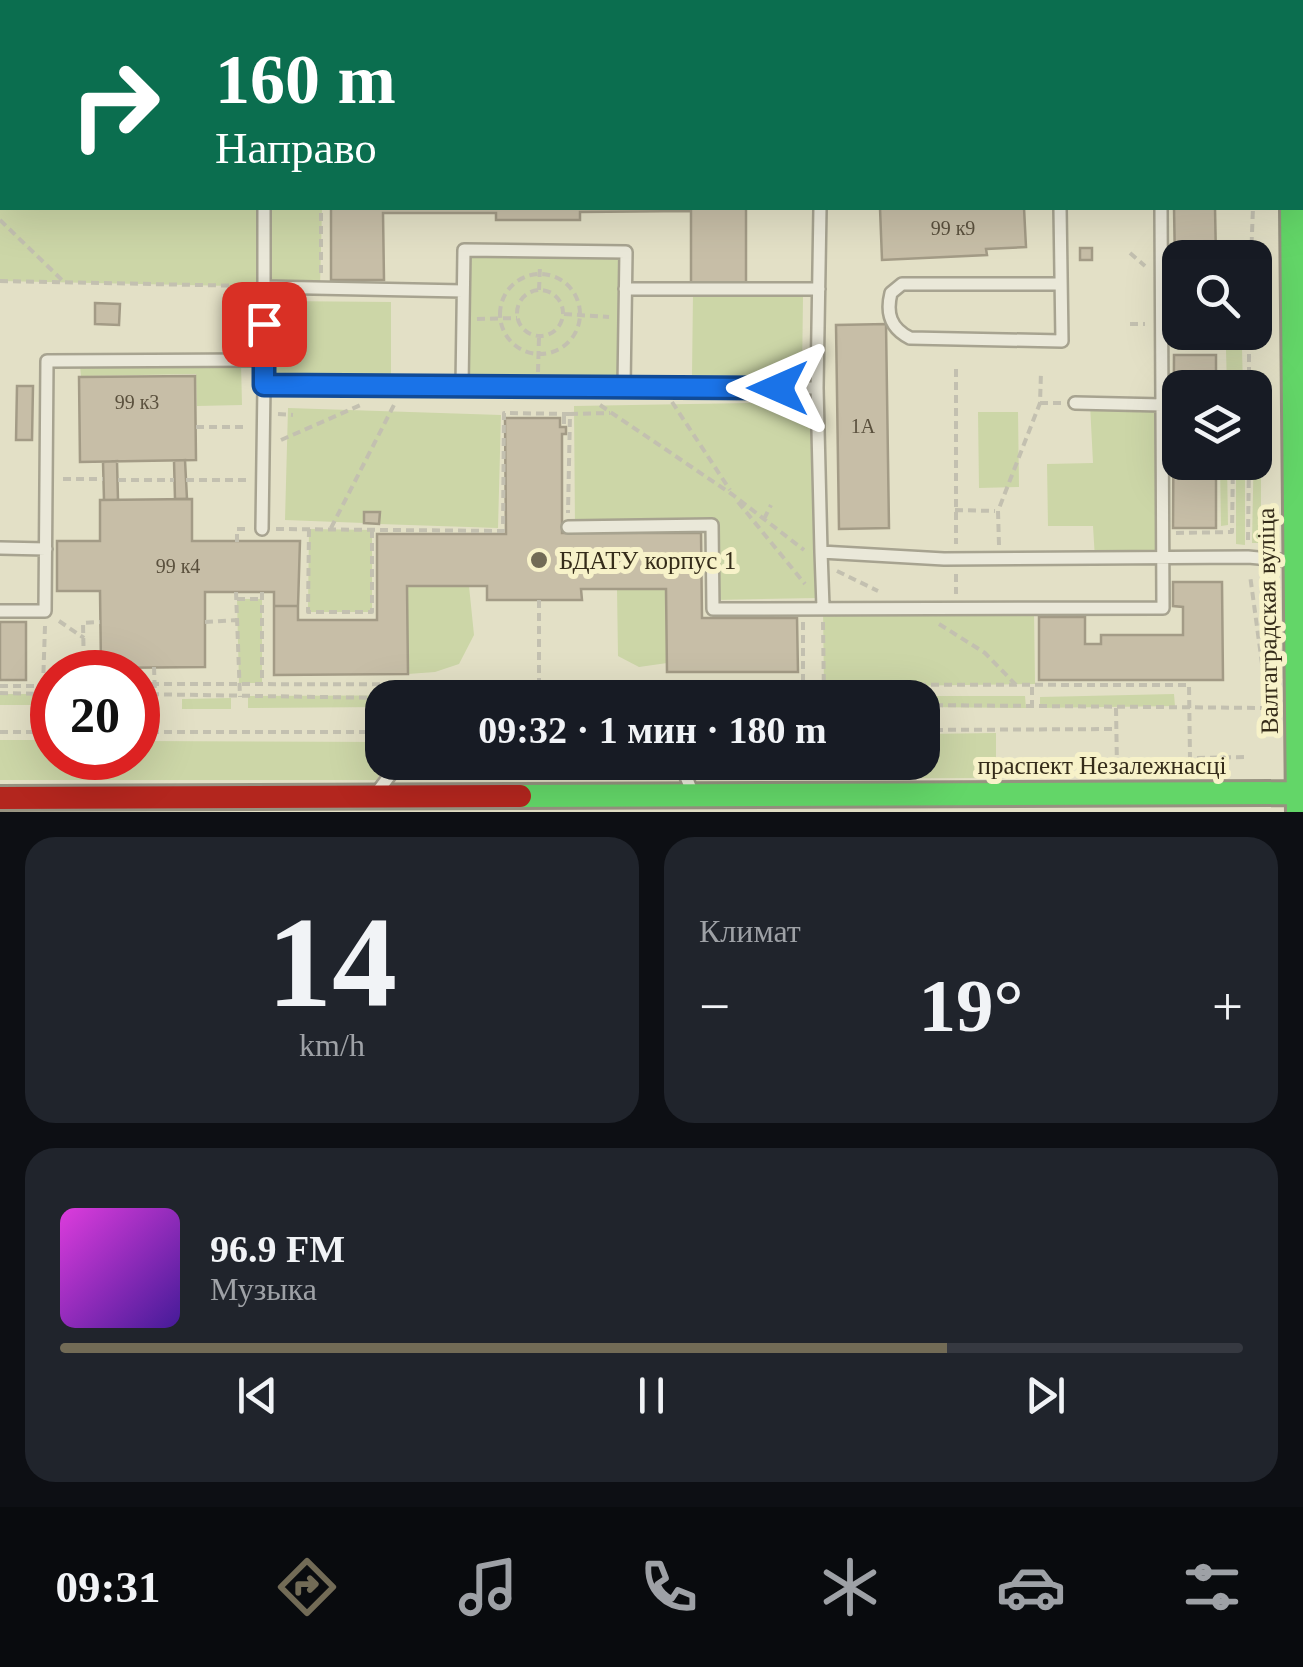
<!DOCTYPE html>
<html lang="ru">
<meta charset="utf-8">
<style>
:root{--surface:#171b24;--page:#20242c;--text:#f1f3f6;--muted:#9ea1a6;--line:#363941;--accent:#726b56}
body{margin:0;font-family:Georgia,serif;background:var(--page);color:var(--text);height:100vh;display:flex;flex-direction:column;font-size:38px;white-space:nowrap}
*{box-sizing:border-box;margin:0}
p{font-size:32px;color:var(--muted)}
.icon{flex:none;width:55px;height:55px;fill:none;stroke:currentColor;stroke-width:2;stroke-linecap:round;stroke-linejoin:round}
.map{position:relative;height:812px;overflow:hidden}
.sheet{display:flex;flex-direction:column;gap:25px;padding:25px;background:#0d0f14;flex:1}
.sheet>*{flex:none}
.banner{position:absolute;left:0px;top:0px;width:1305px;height:210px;box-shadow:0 10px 40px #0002;background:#0b6e4f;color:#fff;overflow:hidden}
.fabs{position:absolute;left:1162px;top:240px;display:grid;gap:20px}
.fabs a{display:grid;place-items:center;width:110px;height:110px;border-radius:20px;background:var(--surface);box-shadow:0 10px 40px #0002;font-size:50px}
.speed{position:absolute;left:30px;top:650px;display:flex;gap:20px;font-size:50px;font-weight:700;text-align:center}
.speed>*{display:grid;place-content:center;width:130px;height:130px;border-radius:50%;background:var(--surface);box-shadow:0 10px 40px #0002;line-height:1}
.speed .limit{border:15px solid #d22;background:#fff;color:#111}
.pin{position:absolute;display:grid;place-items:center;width:85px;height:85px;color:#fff;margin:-42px;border-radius:20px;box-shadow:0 5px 15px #0006}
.me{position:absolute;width:110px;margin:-55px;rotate:270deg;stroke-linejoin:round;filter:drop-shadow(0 0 8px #0008)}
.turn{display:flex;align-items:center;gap:35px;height:210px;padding:0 50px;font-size:45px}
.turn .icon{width:130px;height:130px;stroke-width:2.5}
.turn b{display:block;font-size:70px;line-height:85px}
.big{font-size:75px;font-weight:800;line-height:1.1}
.sheet .tile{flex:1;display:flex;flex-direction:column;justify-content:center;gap:15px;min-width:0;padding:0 35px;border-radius:30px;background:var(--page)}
.sheet .dial{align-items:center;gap:0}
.dial b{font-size:130px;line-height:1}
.song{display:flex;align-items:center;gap:30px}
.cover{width:120px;height:120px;border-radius:15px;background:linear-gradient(135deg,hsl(300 70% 55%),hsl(260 70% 35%))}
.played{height:10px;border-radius:5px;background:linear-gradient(90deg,var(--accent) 75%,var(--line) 75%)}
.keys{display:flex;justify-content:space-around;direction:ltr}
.heat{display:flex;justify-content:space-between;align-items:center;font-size:55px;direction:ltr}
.sheet .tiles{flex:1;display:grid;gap:25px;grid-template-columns:1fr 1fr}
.tile:last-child{grid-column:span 2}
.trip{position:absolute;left:365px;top:680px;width:575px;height:100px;border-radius:30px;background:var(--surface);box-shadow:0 10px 40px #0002;font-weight:800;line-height:100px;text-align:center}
.dock{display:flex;height:160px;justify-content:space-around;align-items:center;background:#090b0e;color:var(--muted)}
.dock .icon{width:70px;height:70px}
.dock .active{color:var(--accent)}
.dock b{font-size:45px;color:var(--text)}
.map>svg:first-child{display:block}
</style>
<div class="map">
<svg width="1303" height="812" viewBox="0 0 1303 812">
<rect width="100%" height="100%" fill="#e3e0c6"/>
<path fill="#ccd6a7" d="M0 0H325L2 2V48Z
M0 149H2V208H322L320 288 0 281Z
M464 250 626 252 624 387 462 386Z
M693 294 803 296 802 377 692 375Z
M276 301 391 302V377L276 376Z
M1242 349 1243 387H1227L1226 350Z
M241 363 242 405 197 406 196 374 81 376 80 366Z
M1255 390H1261V543H1252Z
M813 402 817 598 714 600 713 525 575 526 574 406Z
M1090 404 1162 405 1163 559H1095L1093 526H1048L1047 464 1093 463Z
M288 408 501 415 498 528 379 524 380 513 364 512V523L285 520Z
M978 412H1018L1019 487 979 488Z
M1220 463H1227L1228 525 1221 526Z
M1236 463H1245V545L1236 544Z
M309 529 372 530V612H308Z
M469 586 474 635 459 664 435 672 408 674 407 587Z
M617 589H666L667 663 639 667 618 656Z
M237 599H262V683H239Z
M823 607 1034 611 1035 684 824 687Z
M0 694H52V705H0Z
M1174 694 1175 706 1040 708V697Z
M470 695V698H382V707L248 708V696Z
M822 695V698L601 697V696Z
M843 696H1025L1026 708 923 707 922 698Z
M231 698V709H182V699Z
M996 733V778L704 779 696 763 922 762 923 734Z
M0 740H52V758H138V741L382 742 385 763 377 780H0Z
M669 764 676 780 403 779 408 767Z"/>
<path fill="#c7bea7" stroke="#a39b86" stroke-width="2.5" d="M391 0H434V2H391Z
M481 0H1056V2Z
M1172 0H1212V2H1172Z
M0 82H2V127H0Z
M331 208H746V286H691V211L580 212V220H496V213H383L384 280H331Z
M880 208H1024L1026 247 986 249 987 255 882 260Z
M1174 208H1215L1216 258H1180V320H1176Z
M1080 248H1092V260H1080Z
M95 303 120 304 119 325 95 324Z
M886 324 889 528 839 529 836 325Z
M1174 355H1216V388H1180V462H1216V528H1173Z
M195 376 196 460 80 462 79 377Z
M17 386H33L32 440H16Z
M505 418H560V427H566V434H562V533H701L702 618H797L798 672H667L666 589H581L582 600H487V586H407L408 674 274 675V606H298V620H377V534H506Z
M185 460 187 499H175L174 461Z
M117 461 118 500H104L103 462Z
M192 499V541H300L298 606H274V592H205V667L101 668 100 591H57V541H100V500Z
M364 512H380L379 524 364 523Z
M1173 582H1222L1223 680H1039V617H1085V644H1101V635H1183V607L1173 606Z
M0 622H26V680H0Z"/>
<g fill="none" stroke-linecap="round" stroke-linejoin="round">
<defs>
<path id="lane" d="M1161 0V2
M380 2V0
M457 2V0
M1082 2V0
M0 51H2
M264 208V385L817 388
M820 208 817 388 821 552 944 559 1248 557 1291 561
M1060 208 1062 341 910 338C890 328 886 313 891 293L902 284H1061
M264 287 463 291
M625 289H819
M462 386 464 250 626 252 624 387
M1075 403 1162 405
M568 527 712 525 713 609 1163 608 1161 208
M262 529 264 385
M0 548 46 549
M821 552 823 607
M0 611H45L47 361 264 360
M680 762 691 789
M378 791 400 762"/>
<path id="fast" d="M1292 0V2
M1292 208 1298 812
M520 796 1303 793"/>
<path id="jam" d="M0 798 520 796"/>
</defs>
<use href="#lane" stroke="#a7a390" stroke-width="16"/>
<use href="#fast" stroke="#979280" stroke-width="28"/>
<use href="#jam" stroke="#979280" stroke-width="28"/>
<path stroke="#c3c0b0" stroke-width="4" stroke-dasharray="8 5" stroke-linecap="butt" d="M32 0 36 2
M64 0 99 2
M1254 0V2
M261 2 262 0
M290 2 291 0
M325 2V0
M0 12 2 14
M0 75H2
M0 149H2
M0 186 2 182
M0 220 64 282
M1130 253 1145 266
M1251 258 1253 208
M321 273V208
M500 314a40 40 0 1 1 80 0a40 40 0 1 1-80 0Z
M0 281 249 286
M517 313a23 23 0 1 1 46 0a23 23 0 1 1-46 0Z
M539 290 540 266
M564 314 609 317
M477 319 517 318
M1130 324H1145
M1179 338 1249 336
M956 369V544
M538 372 539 337
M1249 388V332
M672 402 730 490
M1040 403H1061
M600 405 733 495 804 550
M278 414 293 415
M570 414 610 413
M564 424V414
M196 427H248
M281 440 363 404
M63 479H103
M118 480H174
M186 480H248
M738 502 805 584
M955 510 995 511
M764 519 771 505
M331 528 395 403
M276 529 503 531 504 413 570 414 568 513
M309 529 308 612H372V530
M1176 533 1232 532 1233 462
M1248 540 1249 462
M237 542V529H246
M999 545 998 511 1040 403 1041 372
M837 571 878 591
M956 574V594
M236 592 240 697
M262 592V683
M237 599H262
M539 600V698
M59 621 84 638
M205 622 237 620
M803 622V687
M823 622 824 698
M939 624 985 653 1017 686
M154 667 155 695
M84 672 83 623 100 622
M138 684 1189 685 1190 758 1246 757
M0 686H52
M43 686 45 626
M1032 687V707
M0 693 52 694
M138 694 382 698
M922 705 1268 708 1250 575
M1116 708 1117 768
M922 730 1117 729
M0 732H52
M138 732H382"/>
<use href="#lane" stroke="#eae8d9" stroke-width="11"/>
<use href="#fast" stroke="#63d668" stroke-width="22"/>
<use href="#jam" stroke="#b3261e" stroke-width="22"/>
</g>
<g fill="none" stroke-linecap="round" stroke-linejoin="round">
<defs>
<path id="route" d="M264 324V385L778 388"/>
</defs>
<use href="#route" stroke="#114b97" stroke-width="25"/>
<use href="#route" stroke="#1a73e8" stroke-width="18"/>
</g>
<circle fill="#726b56" stroke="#f7f2c9" stroke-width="4" cx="539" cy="560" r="10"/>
<g text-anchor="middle" stroke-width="10" stroke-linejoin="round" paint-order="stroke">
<g font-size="20" fill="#5a503d">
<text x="953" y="235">99 к9</text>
<text x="137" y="409">99 к3</text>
<text x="863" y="433">1А</text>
<text x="178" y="573">99 к4</text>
</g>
<g font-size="25" fill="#352c1a" stroke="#f7f2c9" text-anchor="start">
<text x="559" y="569">БДАТУ корпус 1</text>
</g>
<g font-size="25" fill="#352c1a" stroke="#f7f2c9">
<text transform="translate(1267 621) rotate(-91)" y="9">Валгаградская вуліца</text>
<text x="1102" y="774">праспект Незалежнасці</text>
</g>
</g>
</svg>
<div class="fabs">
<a><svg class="icon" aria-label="search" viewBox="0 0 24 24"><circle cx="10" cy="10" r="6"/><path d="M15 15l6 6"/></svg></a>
<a><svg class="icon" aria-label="layers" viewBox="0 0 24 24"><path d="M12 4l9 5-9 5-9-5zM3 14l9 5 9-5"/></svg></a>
</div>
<div class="speed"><div class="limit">20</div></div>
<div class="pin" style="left:264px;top:324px;background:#d93025"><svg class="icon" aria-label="arrive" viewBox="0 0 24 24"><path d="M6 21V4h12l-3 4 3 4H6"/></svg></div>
<svg class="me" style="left:778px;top:388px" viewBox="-20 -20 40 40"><path d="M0-17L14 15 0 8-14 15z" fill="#1a73e8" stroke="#fff" stroke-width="4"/></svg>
<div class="trip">09:32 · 1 мин · 180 m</div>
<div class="banner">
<div class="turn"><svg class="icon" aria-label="right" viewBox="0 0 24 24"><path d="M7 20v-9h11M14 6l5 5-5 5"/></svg><div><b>160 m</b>Направо</div></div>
</div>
</div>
<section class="sheet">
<div class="tiles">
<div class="tile dial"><b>14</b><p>km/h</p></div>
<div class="tile"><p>Климат</p>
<div class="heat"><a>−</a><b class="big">19°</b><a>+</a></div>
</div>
<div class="tile">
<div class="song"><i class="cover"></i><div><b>96.9 FM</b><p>Музыка</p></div></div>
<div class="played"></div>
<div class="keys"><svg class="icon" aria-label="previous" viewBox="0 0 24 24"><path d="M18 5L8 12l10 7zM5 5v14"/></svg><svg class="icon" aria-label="pause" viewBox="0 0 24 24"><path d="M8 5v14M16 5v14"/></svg><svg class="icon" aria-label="next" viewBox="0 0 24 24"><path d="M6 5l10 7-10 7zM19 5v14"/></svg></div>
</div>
</div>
</section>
<nav class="dock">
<b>09:31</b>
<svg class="icon active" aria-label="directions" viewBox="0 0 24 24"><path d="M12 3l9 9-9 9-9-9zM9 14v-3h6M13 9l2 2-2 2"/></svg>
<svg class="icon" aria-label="music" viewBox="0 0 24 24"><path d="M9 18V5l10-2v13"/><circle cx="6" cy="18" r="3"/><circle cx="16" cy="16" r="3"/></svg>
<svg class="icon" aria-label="phone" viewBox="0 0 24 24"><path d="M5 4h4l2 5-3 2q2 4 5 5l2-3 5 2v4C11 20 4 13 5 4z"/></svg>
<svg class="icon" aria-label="climate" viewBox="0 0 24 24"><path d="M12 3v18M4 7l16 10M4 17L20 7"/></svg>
<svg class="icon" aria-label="car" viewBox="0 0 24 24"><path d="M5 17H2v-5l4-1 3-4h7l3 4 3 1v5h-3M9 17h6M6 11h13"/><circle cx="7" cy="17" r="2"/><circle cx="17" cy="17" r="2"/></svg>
<svg class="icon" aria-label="filters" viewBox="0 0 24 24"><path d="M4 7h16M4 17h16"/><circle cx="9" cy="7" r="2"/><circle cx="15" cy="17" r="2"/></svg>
</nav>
